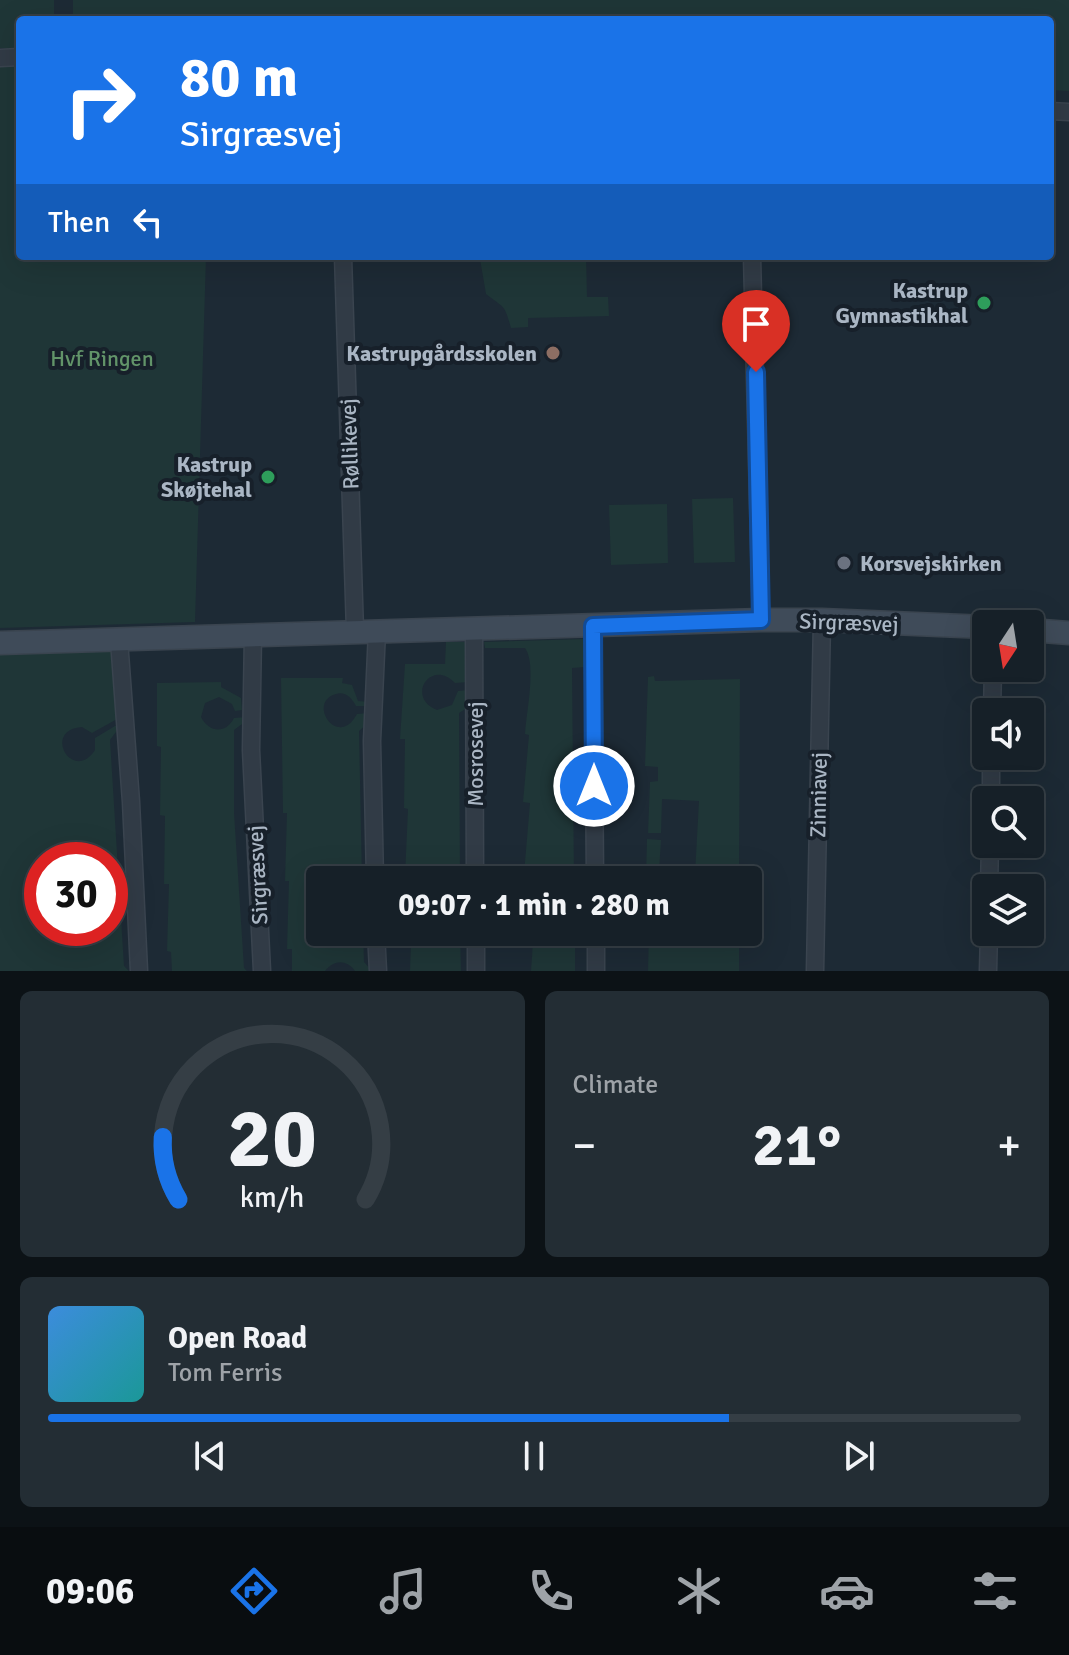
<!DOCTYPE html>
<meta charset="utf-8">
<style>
:root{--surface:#162028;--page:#232d34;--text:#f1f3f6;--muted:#9ea3a8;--line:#353e45;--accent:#1a73e8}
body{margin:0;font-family:Signika,sans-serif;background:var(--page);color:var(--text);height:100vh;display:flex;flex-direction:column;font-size:30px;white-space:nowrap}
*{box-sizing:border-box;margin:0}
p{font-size:26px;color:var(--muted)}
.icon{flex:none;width:44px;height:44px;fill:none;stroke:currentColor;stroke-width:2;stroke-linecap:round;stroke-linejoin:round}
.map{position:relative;height:971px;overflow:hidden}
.side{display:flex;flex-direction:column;gap:20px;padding:20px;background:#0c1216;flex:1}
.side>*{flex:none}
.guide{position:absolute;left:16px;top:16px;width:1038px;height:244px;border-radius:8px;box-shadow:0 8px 32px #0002,0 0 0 2px var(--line);background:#1a73e8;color:#fff;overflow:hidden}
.needle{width:52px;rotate:192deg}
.fabs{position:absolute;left:972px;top:610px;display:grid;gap:16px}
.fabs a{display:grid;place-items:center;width:72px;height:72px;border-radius:8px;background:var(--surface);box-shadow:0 8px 32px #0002,0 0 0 2px var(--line);font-size:40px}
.speed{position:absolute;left:24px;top:842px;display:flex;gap:16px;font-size:40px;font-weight:700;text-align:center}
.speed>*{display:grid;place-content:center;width:104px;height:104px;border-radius:50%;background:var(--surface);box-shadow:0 8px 32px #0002,0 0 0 2px var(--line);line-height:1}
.speed .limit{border:12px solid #d22;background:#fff;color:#111}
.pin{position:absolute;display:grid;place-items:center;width:68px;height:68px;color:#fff;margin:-82px -34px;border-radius:50% 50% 50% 0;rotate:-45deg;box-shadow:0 0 8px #0007}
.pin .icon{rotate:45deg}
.me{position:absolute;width:88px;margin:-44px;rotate:0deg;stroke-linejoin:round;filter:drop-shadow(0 0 6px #0008)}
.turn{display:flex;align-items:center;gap:28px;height:168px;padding:0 32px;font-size:36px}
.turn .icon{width:104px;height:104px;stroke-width:2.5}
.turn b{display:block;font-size:56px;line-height:68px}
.then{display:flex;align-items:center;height:76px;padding:0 32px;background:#0003;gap:16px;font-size:30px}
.big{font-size:60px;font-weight:800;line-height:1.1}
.side .tile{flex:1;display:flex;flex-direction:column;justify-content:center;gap:12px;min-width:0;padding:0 28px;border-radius:12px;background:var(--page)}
.side .dial{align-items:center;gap:0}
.dial svg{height:208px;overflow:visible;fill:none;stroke:var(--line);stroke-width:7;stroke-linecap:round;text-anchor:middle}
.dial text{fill:var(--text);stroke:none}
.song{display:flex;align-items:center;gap:24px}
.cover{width:96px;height:96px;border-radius:12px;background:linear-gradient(135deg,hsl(210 70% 55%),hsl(180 70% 35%))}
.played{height:8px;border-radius:4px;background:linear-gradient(90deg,var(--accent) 70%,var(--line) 70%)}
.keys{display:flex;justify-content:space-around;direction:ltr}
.heat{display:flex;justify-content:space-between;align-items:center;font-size:44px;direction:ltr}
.side .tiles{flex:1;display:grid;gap:20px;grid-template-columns:1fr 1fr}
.tile:last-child{grid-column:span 2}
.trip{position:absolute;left:306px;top:866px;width:456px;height:80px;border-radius:8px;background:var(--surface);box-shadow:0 8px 32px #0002,0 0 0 2px var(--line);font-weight:800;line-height:80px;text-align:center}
.menu{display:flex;height:128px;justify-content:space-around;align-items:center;background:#090d10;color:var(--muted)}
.menu .icon{width:56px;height:56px}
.menu .selected{color:var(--accent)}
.menu b{font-size:36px;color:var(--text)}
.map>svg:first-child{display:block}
</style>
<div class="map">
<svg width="1069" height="971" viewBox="0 0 1069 971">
<rect width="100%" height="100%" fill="#1d2a35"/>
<path fill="#1f3637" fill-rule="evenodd" d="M0 0H54V20H20V49L0 48Z
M73 0H1069V91L1050 90V20H73Z
M0 65H20V256H206L195 622 0 628Z
M484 256H586L587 297H608L609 316 528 318V327L511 328C504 303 505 309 486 294L480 259Z
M733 498 735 562 694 563 692 499Z
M667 504 668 563 611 565 609 505Z
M585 639V667L572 668 574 880H531V874H524L530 803 523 802 529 735 525 734C526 713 537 665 525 648H485L484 642Z
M446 642H468L469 682 455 683C431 658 405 697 437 710L452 705 458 691 469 690 470 706 459 713 460 880H409V876H405L408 809 404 808 405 739H400L405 664H445Z
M117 651V719L92 733 82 727C41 730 73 784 95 750V738L115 726 121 725 110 740 124 966 129 971H0V655ZM42 860H110V928H42Z
M654 676 655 681 740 679 739 880H646L647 839 661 840 659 871 695 874 699 801 662 799 661 833H648L650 782 658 781V767L645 766 648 677Z
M281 678H343L342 683 352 685 358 701 369 702V706H356C352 698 345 691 336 694 306 702 338 750 357 714L370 713V721L359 731 362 880H320V932H363L364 962 372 971H355C346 959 334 960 325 971H292V949H287L289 881H285L287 813H283Z
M221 682V687L241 698 242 710 235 711 232 704 219 697 205 703 201 717C209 733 226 734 234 718L246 717V721L234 730V813L244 968 247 971H172L171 952 167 951 169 884H164L165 816 160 815 161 747 157 746V683Z
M407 932H460L461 971H410L411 945 407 944Z
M527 932H575V971H531L533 942 526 941Z
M649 932H739V971H648Z"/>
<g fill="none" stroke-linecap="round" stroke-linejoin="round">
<defs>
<path id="street" d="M0 58 20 57
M1050 111 1069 112
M343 256 355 631
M752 256 761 620
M593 626 595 880
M474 629 475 880
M253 634 251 750 262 971
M119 640 131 802 139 971
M992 712 993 668
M991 800V756
M375 880 372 741 377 631
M989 888 990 844
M376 932 378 971
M476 932V971
M596 932V971
M815 971 822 620
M988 971 989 932"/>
<path id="secondary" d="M1030 630 1069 633
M0 643 761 620H822L986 627"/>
</defs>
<use href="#street" stroke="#3a444f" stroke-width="19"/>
<use href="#secondary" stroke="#3a444f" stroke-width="25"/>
<use href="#street" stroke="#313b46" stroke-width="16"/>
<use href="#secondary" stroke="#3f4b59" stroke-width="22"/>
</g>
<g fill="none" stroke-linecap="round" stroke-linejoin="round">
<defs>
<path id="route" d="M594 786 593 626 761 620 756 372"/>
</defs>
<use href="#route" stroke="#114b97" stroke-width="20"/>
<use href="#route" stroke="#1a73e8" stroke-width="14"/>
</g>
<g fill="#2e9e5b" stroke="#17202a" stroke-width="3">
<circle cx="984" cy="303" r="8"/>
<circle cx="268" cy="477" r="8"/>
</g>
<circle fill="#8d6e63" stroke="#17202a" stroke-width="3" cx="553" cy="353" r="8"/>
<circle fill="#6b7280" stroke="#17202a" stroke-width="3" cx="844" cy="563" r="8"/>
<g text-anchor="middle" stroke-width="8" stroke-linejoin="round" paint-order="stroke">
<g font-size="22" font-weight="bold" fill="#aab6c4" stroke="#17202a" text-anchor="end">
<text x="968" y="298">Kastrup<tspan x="968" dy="25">Gymnastikhal</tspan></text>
<text x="537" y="361">Kastrupgårdsskolen</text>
<text x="252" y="472">Kastrup<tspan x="252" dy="25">Skøjtehal</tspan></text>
<text x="860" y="571" text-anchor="start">Korsvejskirken</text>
</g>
<g font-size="22" fill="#629469" stroke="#17202a">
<text x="102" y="366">Hvf Ringen</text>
</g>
<g font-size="22" fill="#aab6c4" stroke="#17202a">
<text transform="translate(349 444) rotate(-92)" y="8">Røllikevej</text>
<text transform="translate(849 622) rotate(2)" y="8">Sirgræsvej</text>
<text transform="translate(475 754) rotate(-90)" y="8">Mosrosevej</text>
<text transform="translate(818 795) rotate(-89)" y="8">Zinniavej</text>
<text transform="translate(257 875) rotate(-93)" y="8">Sirgræsvej</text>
</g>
</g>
</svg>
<div class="fabs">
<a><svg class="needle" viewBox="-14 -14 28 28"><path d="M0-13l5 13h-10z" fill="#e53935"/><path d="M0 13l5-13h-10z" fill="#9ea3a8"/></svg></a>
<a><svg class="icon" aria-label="sound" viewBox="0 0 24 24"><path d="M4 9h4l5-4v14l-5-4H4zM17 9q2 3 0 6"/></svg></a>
<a><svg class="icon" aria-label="search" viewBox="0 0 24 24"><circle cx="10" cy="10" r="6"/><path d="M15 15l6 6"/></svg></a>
<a><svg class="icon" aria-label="layers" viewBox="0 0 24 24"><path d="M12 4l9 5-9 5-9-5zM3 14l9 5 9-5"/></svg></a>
</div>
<div class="speed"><div class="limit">30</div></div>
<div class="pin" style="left:756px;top:372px;background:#d93025"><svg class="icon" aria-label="arrive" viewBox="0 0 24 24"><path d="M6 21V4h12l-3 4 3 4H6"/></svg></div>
<svg class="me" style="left:594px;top:786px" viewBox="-20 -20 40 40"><circle r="17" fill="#1a73e8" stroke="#fff" stroke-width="3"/><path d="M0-11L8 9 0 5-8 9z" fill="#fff"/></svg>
<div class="trip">09:07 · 1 min · 280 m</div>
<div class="guide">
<div class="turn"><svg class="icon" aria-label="right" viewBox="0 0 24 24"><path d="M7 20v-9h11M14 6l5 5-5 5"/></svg><div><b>80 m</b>Sirgræsvej</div></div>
<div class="then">Then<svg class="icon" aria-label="left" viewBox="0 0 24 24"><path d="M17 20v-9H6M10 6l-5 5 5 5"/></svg></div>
</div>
</div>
<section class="side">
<div class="tiles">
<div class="tile dial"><svg viewBox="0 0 100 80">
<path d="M14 69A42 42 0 1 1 86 69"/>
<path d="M14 69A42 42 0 0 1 8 45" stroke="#1a73e8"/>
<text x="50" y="56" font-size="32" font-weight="700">20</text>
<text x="50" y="72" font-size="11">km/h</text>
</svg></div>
<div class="tile"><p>Climate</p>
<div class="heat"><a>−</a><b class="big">21°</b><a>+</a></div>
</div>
<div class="tile">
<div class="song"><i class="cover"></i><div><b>Open Road</b><p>Tom Ferris</p></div></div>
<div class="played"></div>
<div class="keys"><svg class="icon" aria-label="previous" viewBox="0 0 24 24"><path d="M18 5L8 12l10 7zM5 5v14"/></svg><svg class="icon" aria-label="pause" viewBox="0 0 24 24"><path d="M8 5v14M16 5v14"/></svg><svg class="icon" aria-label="next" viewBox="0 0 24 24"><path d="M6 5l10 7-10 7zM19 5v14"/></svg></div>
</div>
</div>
</section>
<nav class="menu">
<b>09:06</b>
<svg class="icon selected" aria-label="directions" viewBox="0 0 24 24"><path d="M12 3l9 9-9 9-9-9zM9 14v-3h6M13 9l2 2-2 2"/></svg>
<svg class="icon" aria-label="music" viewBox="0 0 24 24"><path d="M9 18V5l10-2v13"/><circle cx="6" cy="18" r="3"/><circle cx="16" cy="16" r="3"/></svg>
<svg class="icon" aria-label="phone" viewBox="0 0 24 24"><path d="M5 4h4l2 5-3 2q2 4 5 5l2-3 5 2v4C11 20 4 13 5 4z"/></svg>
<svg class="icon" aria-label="climate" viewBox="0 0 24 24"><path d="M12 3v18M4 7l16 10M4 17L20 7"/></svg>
<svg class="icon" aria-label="car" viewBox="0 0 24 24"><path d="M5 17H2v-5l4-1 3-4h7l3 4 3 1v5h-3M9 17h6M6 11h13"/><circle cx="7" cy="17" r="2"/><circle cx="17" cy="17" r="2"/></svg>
<svg class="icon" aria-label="filters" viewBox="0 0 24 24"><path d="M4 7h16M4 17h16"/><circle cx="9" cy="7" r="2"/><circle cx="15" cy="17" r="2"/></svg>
</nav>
